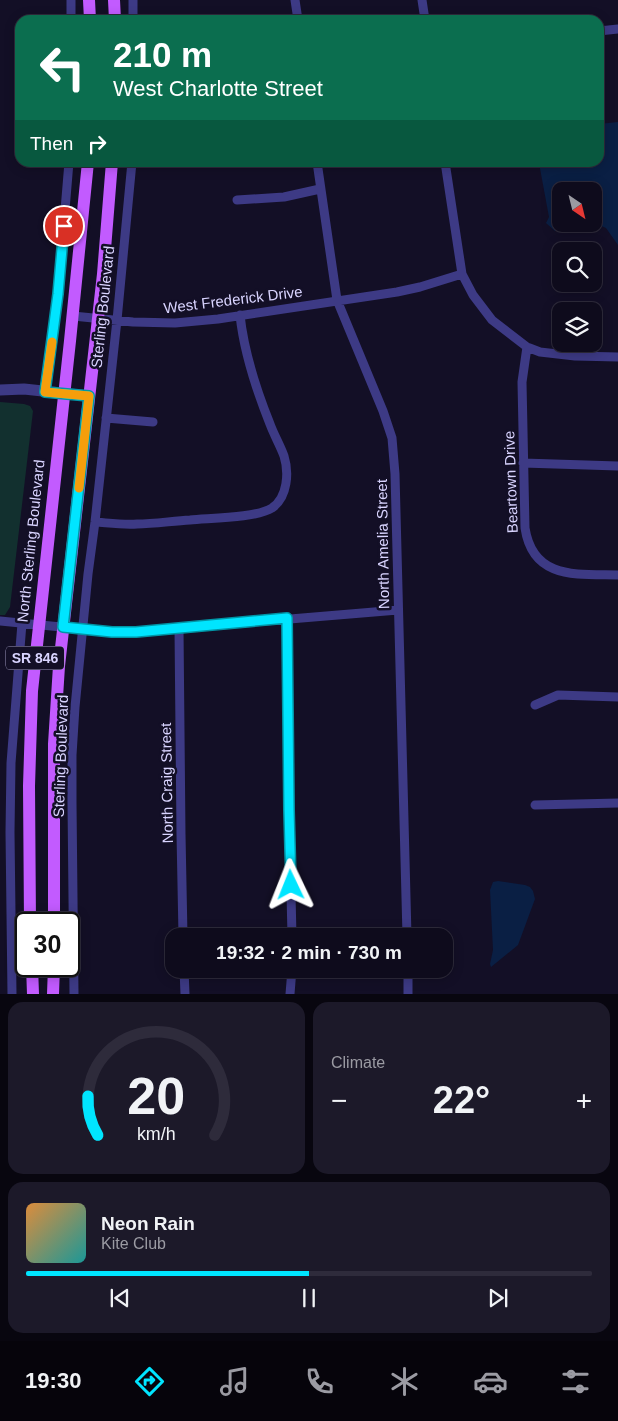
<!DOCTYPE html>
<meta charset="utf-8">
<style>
:root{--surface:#0e0b1c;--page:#1c1929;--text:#f1f3f6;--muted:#9b9ba3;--line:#2e2b3b;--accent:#00e5ff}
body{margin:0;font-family:Arial,sans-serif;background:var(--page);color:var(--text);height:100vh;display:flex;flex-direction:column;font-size:19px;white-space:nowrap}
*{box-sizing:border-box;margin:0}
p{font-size:16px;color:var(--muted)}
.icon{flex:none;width:28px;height:28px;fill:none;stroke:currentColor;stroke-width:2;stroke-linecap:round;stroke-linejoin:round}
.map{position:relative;height:994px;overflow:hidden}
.sheet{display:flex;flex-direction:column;gap:8px;padding:8px;background:#08060f;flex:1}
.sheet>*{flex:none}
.top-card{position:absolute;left:15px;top:15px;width:589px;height:152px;border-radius:15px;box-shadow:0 2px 12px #0003,0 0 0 1px var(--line);background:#0b6e4f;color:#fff;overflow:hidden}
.needle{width:32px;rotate:145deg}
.tools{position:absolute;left:552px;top:182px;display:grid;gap:10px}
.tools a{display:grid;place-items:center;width:50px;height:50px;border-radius:10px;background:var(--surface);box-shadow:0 2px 12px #0003,0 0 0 1px var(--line);font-size:25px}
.speed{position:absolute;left:15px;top:912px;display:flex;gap:10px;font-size:25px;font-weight:700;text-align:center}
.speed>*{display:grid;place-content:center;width:65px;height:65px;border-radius:50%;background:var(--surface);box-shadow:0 2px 12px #0003,0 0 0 1px var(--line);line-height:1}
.speed .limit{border:2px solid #111;border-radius:8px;background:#fff;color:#111}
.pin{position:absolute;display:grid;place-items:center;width:42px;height:42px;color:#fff;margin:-21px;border:2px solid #fff;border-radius:50%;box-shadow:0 1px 5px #0007}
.me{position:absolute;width:55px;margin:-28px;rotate:358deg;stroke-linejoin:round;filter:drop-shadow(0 0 4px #0008)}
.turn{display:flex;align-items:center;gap:18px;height:105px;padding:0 15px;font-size:22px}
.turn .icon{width:65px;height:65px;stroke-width:2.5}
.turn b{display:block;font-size:35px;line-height:42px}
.then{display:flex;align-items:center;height:48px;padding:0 15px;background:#0003;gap:10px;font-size:19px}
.big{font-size:38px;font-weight:600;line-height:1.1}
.sheet .card{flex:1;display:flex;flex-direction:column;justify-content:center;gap:8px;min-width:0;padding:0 18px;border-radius:15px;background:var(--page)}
.sheet .dial{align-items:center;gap:0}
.dial svg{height:130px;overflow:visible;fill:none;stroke:var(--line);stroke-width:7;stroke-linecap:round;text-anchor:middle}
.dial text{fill:var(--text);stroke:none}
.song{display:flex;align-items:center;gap:15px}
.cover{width:60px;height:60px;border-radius:8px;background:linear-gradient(135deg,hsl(30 70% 55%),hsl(180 70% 35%))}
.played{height:5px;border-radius:2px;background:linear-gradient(90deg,var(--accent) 50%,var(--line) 50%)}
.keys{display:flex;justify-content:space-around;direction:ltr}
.heat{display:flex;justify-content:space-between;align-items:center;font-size:28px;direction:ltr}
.sheet .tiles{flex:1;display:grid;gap:8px;grid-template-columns:1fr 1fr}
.card:last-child{grid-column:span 2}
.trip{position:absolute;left:165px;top:928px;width:288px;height:50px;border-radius:15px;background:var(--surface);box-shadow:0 2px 12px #0003,0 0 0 1px var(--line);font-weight:600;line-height:50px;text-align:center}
.menu{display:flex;height:80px;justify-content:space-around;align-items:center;background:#06040b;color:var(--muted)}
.menu .icon{width:35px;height:35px}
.menu .current{color:var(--accent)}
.menu b{font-size:22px;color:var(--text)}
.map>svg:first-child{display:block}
</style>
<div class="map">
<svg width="618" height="994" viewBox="0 0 618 994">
<rect width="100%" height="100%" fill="#130f26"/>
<path fill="#12302f" d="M0 402 24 404 30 406 33 411 10 607 5 615H0Z"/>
<path fill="#0a1f44" d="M618 122V245L606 228 594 223V191H561V224H570L555 231 546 223 549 217 539 163 599 162V124Z
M498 881 525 885 530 887 533 891 535 899 518 945 491 967 490 964 493 950 490 890 493 882Z"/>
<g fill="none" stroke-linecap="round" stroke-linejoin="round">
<path stroke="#3d3a85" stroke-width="9" d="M71 0V20
M133 0V20
M295 0 298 20
M422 0 425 20
M599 31 618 29
M317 162 337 300 383 411 392 438 395 474 407 936
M445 162 462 274 473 295 492 320 527 347 540 352 575 356 618 357
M237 200 284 197 320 189
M73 316 133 322 175 323 218 319 397 292 420 287 462 274
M527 347 522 382 525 528C533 580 577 574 618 575
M45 392 58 294 69 162
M106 418 153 422
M523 463 618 466
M95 522C109 523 123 525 137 524 154 524 172 521 190 520 210 518 256 518 272 508 288 497 289 472 284 456 280 445 274 435 270 424 256 389 244 353 240 315
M287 618 289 810 292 936
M0 621 112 632H136L398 610
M179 629 181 834 183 936
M535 705 558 695 618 697
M535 805 618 803
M184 969 185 994
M408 969V994
M12 994 10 832 11 763 22 623
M74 994 72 802V755L75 707 88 574 95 522 117 320 132 162
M290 994 292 969"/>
<path stroke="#3d3a85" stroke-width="11" d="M0 390 24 389 89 396"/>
<path stroke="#c25bff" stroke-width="12" d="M89 0 90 20
M114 0 115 20
M30 924 29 786 32 691 70 341 88 162
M54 924V744L59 666 103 274 112 162
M32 966 33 994
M53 994 54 966"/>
</g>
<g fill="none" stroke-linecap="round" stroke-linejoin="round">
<defs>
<path id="route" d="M64 226 58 294 45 392 89 396 63 627 112 632H136L287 618 289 810 291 885"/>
</defs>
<use href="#route" stroke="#0095a6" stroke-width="12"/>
<use href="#route" stroke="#00e5ff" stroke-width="9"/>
<path stroke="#f59e0b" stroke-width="9" d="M52 342 45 392 89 396 79 488"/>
</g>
<g text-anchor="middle" stroke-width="5" stroke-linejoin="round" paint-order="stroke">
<rect fill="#130f26" stroke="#9e99be" stroke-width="1" x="6" y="646.5" width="58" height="23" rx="4"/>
<g font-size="14" font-weight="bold" fill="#d9d4ff">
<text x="35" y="663">SR 846</text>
</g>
<g font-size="15" fill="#d9d4ff" stroke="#130f26">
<text transform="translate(233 300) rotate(-7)" y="5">West Frederick Drive</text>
<text transform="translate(103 307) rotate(-84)" y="5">Sterling Boulevard</text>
<text transform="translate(511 482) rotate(-92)" y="5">Beartown Drive</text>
<text transform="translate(31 541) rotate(-84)" y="5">North Sterling Boulevard</text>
<text transform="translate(383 544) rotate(-91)" y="5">North Amelia Street</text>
<text transform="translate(61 756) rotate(-88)" y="5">Sterling Boulevard</text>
<text transform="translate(167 783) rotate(-91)" y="5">North Craig Street</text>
</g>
</g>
</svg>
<div class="tools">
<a><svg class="needle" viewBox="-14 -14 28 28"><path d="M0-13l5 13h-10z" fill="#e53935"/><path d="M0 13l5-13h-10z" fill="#9b9ba3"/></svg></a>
<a><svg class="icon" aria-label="search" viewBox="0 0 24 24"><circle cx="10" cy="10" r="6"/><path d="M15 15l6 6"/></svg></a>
<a><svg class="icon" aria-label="layers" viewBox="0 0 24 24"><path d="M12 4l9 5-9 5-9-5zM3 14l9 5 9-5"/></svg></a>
</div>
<div class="speed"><div class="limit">30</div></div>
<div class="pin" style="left:64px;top:226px;background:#d93025"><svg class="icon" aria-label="arrive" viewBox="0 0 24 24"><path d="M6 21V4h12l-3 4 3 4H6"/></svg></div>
<svg class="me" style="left:291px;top:885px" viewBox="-20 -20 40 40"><path d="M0-17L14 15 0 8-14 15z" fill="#00e5ff" stroke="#fff" stroke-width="4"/></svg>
<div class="trip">19:32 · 2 min · 730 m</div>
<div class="top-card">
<div class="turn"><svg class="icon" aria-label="left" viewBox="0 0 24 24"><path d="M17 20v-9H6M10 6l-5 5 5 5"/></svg><div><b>210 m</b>West Charlotte Street</div></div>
<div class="then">Then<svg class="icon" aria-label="right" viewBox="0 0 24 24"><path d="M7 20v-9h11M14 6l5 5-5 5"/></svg></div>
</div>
</div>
<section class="sheet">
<div class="tiles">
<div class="card dial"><svg viewBox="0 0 100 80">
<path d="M14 69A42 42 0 1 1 86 69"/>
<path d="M14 69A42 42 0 0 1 8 45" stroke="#00e5ff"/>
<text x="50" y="56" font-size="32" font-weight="700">20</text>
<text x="50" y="72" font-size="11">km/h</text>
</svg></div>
<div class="card"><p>Climate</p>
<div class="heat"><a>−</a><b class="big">22°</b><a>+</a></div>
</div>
<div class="card">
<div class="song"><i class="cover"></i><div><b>Neon Rain</b><p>Kite Club</p></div></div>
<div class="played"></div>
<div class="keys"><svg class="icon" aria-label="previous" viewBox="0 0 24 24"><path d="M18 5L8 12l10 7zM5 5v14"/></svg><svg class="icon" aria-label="pause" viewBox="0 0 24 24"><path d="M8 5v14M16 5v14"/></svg><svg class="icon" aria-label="next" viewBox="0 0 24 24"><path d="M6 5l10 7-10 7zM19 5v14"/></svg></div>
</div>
</div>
</section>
<nav class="menu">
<b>19:30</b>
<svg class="icon current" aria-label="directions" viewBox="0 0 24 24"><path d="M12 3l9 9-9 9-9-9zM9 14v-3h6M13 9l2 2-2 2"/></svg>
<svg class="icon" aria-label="music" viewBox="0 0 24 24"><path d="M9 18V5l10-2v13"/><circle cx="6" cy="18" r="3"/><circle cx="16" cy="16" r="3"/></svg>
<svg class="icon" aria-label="phone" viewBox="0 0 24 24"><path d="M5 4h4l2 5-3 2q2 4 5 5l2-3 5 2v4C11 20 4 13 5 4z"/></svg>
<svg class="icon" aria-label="climate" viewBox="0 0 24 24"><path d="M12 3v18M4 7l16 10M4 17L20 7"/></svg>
<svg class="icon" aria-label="car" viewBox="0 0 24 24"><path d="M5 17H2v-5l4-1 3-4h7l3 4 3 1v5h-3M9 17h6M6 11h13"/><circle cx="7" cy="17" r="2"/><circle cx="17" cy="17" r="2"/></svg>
<svg class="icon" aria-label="filters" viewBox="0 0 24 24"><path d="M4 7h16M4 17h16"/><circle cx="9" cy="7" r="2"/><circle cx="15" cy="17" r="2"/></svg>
</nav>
